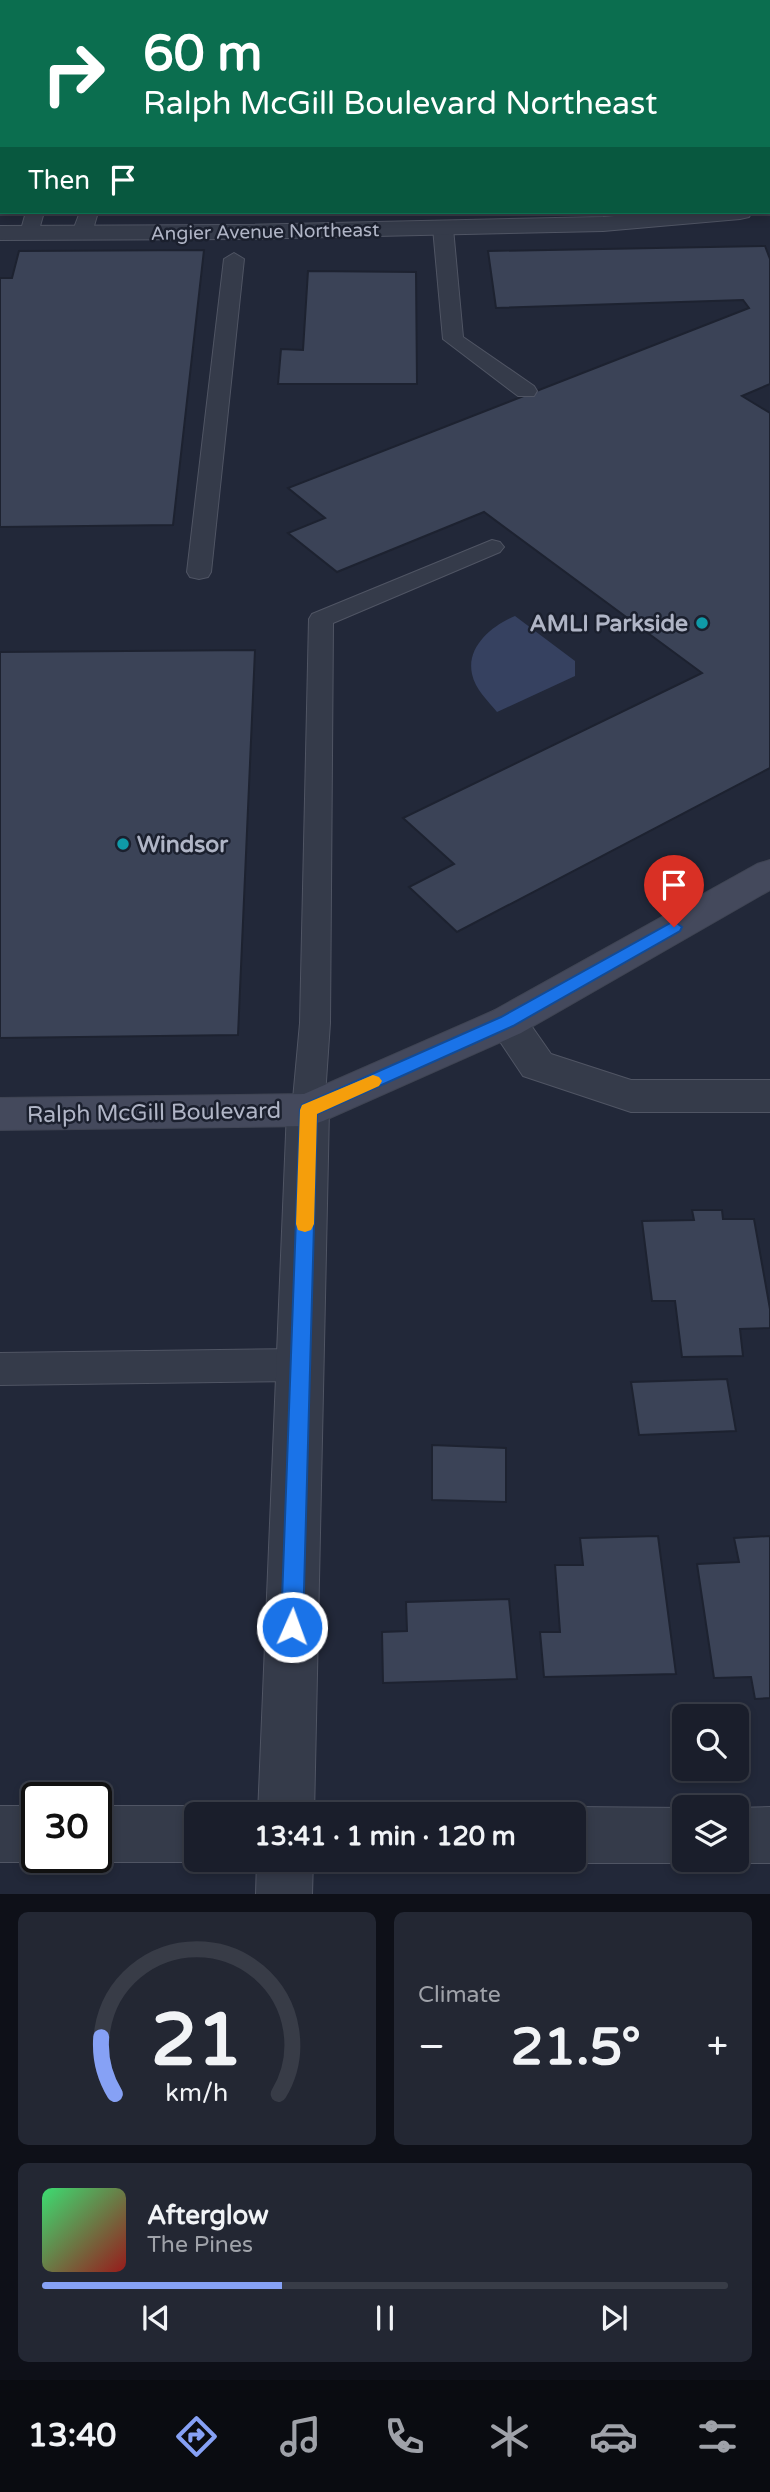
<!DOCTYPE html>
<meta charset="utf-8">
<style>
:root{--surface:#1a1e2b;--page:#232733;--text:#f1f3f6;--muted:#9fa2a9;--line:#383c47;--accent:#86a1f5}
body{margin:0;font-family:"Varela Round",sans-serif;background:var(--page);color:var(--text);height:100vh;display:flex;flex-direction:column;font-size:26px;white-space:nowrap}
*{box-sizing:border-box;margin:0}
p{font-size:23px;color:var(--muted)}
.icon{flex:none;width:38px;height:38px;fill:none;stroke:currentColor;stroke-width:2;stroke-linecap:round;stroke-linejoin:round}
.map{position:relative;height:1894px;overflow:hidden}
.sheet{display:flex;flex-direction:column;gap:18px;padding:18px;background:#0e1018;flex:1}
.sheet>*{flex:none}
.top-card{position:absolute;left:0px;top:0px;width:770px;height:214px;box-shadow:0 4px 10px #0003,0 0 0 2px var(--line);background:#0b6e4f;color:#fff;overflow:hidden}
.controls{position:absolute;left:672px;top:1704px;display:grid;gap:14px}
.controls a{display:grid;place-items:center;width:77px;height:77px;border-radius:10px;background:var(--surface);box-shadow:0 4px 10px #0003,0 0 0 2px var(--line);font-size:35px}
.speed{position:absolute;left:21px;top:1782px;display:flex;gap:14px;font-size:35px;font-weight:700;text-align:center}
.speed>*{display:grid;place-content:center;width:91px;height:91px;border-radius:50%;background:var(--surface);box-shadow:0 4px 10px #0003,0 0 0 2px var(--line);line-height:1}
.speed .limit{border:4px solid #111;border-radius:10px;background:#fff;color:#111}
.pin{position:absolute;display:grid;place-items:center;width:60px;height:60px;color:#fff;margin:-72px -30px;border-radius:50% 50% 50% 0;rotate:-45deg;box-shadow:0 0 7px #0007}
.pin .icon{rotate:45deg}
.me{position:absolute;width:77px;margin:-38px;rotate:2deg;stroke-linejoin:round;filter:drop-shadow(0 0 5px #0008)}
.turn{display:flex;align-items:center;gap:24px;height:147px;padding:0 28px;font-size:32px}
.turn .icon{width:91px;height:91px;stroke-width:2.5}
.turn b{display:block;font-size:49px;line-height:60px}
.then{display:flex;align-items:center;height:66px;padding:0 28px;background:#0003;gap:14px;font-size:26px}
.big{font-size:52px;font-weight:700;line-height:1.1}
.sheet .card{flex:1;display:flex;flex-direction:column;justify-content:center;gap:10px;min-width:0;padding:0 24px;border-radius:10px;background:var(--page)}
.sheet .dial{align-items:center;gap:0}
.dial svg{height:182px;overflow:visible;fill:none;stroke:var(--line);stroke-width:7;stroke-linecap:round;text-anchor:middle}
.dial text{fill:var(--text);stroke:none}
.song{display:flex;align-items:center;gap:21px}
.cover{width:84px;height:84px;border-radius:10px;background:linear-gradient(135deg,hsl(140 70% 55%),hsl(0 70% 35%))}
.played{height:7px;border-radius:4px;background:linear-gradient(90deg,var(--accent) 35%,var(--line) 35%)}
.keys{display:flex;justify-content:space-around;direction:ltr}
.heat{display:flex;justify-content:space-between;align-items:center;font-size:38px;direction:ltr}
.sheet .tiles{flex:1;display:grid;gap:18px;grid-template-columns:1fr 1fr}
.card:last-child{grid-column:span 2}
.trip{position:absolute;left:184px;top:1802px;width:402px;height:70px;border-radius:10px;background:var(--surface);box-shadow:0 4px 10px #0003,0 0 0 2px var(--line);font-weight:700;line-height:70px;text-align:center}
.tabs{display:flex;height:112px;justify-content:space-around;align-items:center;background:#0a0c11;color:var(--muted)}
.tabs .icon{width:49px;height:49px}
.tabs .active{color:var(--accent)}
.tabs b{font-size:32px;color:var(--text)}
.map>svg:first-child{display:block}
</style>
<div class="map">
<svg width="770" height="1894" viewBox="0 0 770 1894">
<rect width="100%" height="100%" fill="#222839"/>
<path fill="#364160" d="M515 616 575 661V676L497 712C488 701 475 689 472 674 466 646 493 625 515 616Z"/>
<path fill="#3b4357" stroke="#1d2230" stroke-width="2" d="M765 246 770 259V384L742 396 770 413V768L457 932 409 887 454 864 403 818 702 673 484 512 337 572 288 533 325 518 288 488 749 308 743 300 496 308 488 251Z
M204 250 173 525 0 527V278H12L19 251Z
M308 271 416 272 417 384H278L281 349 303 350Z
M255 650 238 1035 0 1038V652Z
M692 1210H722L723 1219H754L770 1309V1328L740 1329 743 1356 682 1357 675 1301H652L642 1221 694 1220Z
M727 1379 736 1431 639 1435 631 1382Z
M432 1445 506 1448V1502L432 1500Z
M658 1536 676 1674 544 1677 540 1632H560L555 1565H583L580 1538Z
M770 1536V1698L755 1699 751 1677 714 1678 697 1564 739 1562 734 1538Z
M509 1599 517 1679 383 1683 382 1632 407 1631 406 1602Z"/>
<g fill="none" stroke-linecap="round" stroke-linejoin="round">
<defs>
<path id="lane" d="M26 212H44L37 237H23L20 233Z
M80 212H98L92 233 82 239 72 233Z
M443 222 453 228 463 337 534 386 537 391 534 396H518L443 339 433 228Z
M234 253 244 259 211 572 208 577 199 579 190 577 187 572 224 259Z
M492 540 500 542 504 547 500 552 333 623 330 1023 324 1110 319 1119 308 1123 297 1119 292 1110 300 1023 309 619 312 614Z
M301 1349 314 1354 319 1365 314 1376 301 1381 0 1385V1353Z"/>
<path id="street" d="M181 0H237L180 2Z
M684 0H704V2H684Z
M0 4H2V16H0Z
M768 192H770V210H768Z
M659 212H752L749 217 740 219 603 231 239 239 0 240V226L239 225 603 217Z
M507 1007 521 1011 551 1054 631 1080H770V1112H631L523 1076 487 1022 493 1011Z
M308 1094 323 1099 329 1110 314 1815H258L287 1110 293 1099Z
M0 1806H37V1857H49L37 1862H0Z
M96 1806H196L216 1815H196V1860H200L196 1862H96L84 1857H96Z
M574 1807 685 1808 684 1860H690L684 1863H574L568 1860H574V1815H556Z
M770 1807V1863H737L731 1860H737L736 1808Z
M257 1860H313L312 1894H256Z"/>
<path id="secondary" d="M770 860V890L521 1033 323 1121 308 1126 0 1130V1098L304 1094 493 1011 757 864Z"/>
</defs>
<use href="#lane" stroke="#505564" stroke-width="2"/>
<use href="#street" stroke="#505564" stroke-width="2"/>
<use href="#secondary" stroke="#3f4453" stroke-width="2"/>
<use href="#lane" fill="#353b4a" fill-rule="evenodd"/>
<use href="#street" fill="#353b4a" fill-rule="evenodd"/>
<use href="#secondary" fill="#44495c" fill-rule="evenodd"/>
</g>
<path fill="#1a73e8" stroke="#114b97" stroke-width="2" d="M674 921 682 927 680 931 513 1026 317 1114 303 1627 300 1634 292 1637 285 1634 281 1627 300 1110 302 1105 501 1017Z"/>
<path fill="#f59e0b" d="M373 1075 379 1077 382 1081 379 1086 317 1114 314 1224 311 1230 305 1232 298 1230 296 1224 300 1110 302 1105Z"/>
<g fill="#0f9aa8" stroke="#1b202e" stroke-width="2.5">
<circle cx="702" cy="623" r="7"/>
<circle cx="123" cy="844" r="7"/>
</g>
<g text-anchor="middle" stroke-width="5" stroke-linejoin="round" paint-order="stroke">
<g font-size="19" fill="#b0b5c6" stroke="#1b202e">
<text transform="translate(265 231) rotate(-1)" y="7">Angier Avenue Northeast</text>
</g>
<g font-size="23" font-weight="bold" fill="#b0b5c6" stroke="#1b202e" text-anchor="end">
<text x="688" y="631">AMLI Parkside</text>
<text x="137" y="852" text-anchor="start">Windsor</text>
</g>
<g font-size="23" fill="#b0b5c6" stroke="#1b202e">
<text transform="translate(154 1112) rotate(-1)" y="8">Ralph McGill Boulevard</text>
</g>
</g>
</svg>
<div class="controls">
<a><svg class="icon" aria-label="search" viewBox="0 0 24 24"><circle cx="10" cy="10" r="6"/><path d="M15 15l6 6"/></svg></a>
<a><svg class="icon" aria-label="layers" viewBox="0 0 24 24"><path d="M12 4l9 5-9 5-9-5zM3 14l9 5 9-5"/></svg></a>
</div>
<div class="speed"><div class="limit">30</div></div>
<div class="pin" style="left:674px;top:927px;background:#d93025"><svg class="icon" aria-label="arrive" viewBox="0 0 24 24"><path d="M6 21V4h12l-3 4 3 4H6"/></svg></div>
<svg class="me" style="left:292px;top:1627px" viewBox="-20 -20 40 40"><circle r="17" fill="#1a73e8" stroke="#fff" stroke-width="3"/><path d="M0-11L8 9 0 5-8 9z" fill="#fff"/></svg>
<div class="trip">13:41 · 1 min · 120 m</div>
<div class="top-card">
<div class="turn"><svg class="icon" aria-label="right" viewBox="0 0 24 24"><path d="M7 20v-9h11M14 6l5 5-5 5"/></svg><div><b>60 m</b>Ralph McGill Boulevard Northeast</div></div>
<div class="then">Then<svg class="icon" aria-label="arrive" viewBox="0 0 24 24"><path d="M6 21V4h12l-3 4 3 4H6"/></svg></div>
</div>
</div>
<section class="sheet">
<div class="tiles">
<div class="card dial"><svg viewBox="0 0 100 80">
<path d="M14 69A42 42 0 1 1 86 69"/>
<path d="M14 69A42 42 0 0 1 8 44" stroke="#86a1f5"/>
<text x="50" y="56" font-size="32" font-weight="700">21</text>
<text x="50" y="72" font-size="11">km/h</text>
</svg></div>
<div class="card"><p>Climate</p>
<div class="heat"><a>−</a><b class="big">21.5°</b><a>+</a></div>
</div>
<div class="card">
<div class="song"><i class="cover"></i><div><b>Afterglow</b><p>The Pines</p></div></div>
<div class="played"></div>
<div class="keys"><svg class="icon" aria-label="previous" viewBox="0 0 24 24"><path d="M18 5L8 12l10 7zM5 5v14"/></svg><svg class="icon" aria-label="pause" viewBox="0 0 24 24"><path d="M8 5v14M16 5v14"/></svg><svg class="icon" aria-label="next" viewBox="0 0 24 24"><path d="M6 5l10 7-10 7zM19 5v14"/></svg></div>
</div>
</div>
</section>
<nav class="tabs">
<b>13:40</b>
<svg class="icon active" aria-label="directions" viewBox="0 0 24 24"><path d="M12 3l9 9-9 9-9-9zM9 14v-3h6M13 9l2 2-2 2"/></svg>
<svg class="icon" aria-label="music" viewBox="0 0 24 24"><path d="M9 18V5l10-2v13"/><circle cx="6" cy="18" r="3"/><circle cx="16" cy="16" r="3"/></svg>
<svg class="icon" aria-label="phone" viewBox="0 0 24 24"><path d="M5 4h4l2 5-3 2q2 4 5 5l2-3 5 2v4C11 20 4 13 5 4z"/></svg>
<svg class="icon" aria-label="climate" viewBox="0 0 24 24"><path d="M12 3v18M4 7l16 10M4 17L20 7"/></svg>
<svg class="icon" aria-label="car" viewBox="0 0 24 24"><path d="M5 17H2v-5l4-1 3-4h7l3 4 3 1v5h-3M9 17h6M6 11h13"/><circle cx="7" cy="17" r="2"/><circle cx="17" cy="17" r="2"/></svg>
<svg class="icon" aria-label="filters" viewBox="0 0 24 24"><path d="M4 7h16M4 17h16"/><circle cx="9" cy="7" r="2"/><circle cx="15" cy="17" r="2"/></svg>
</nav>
